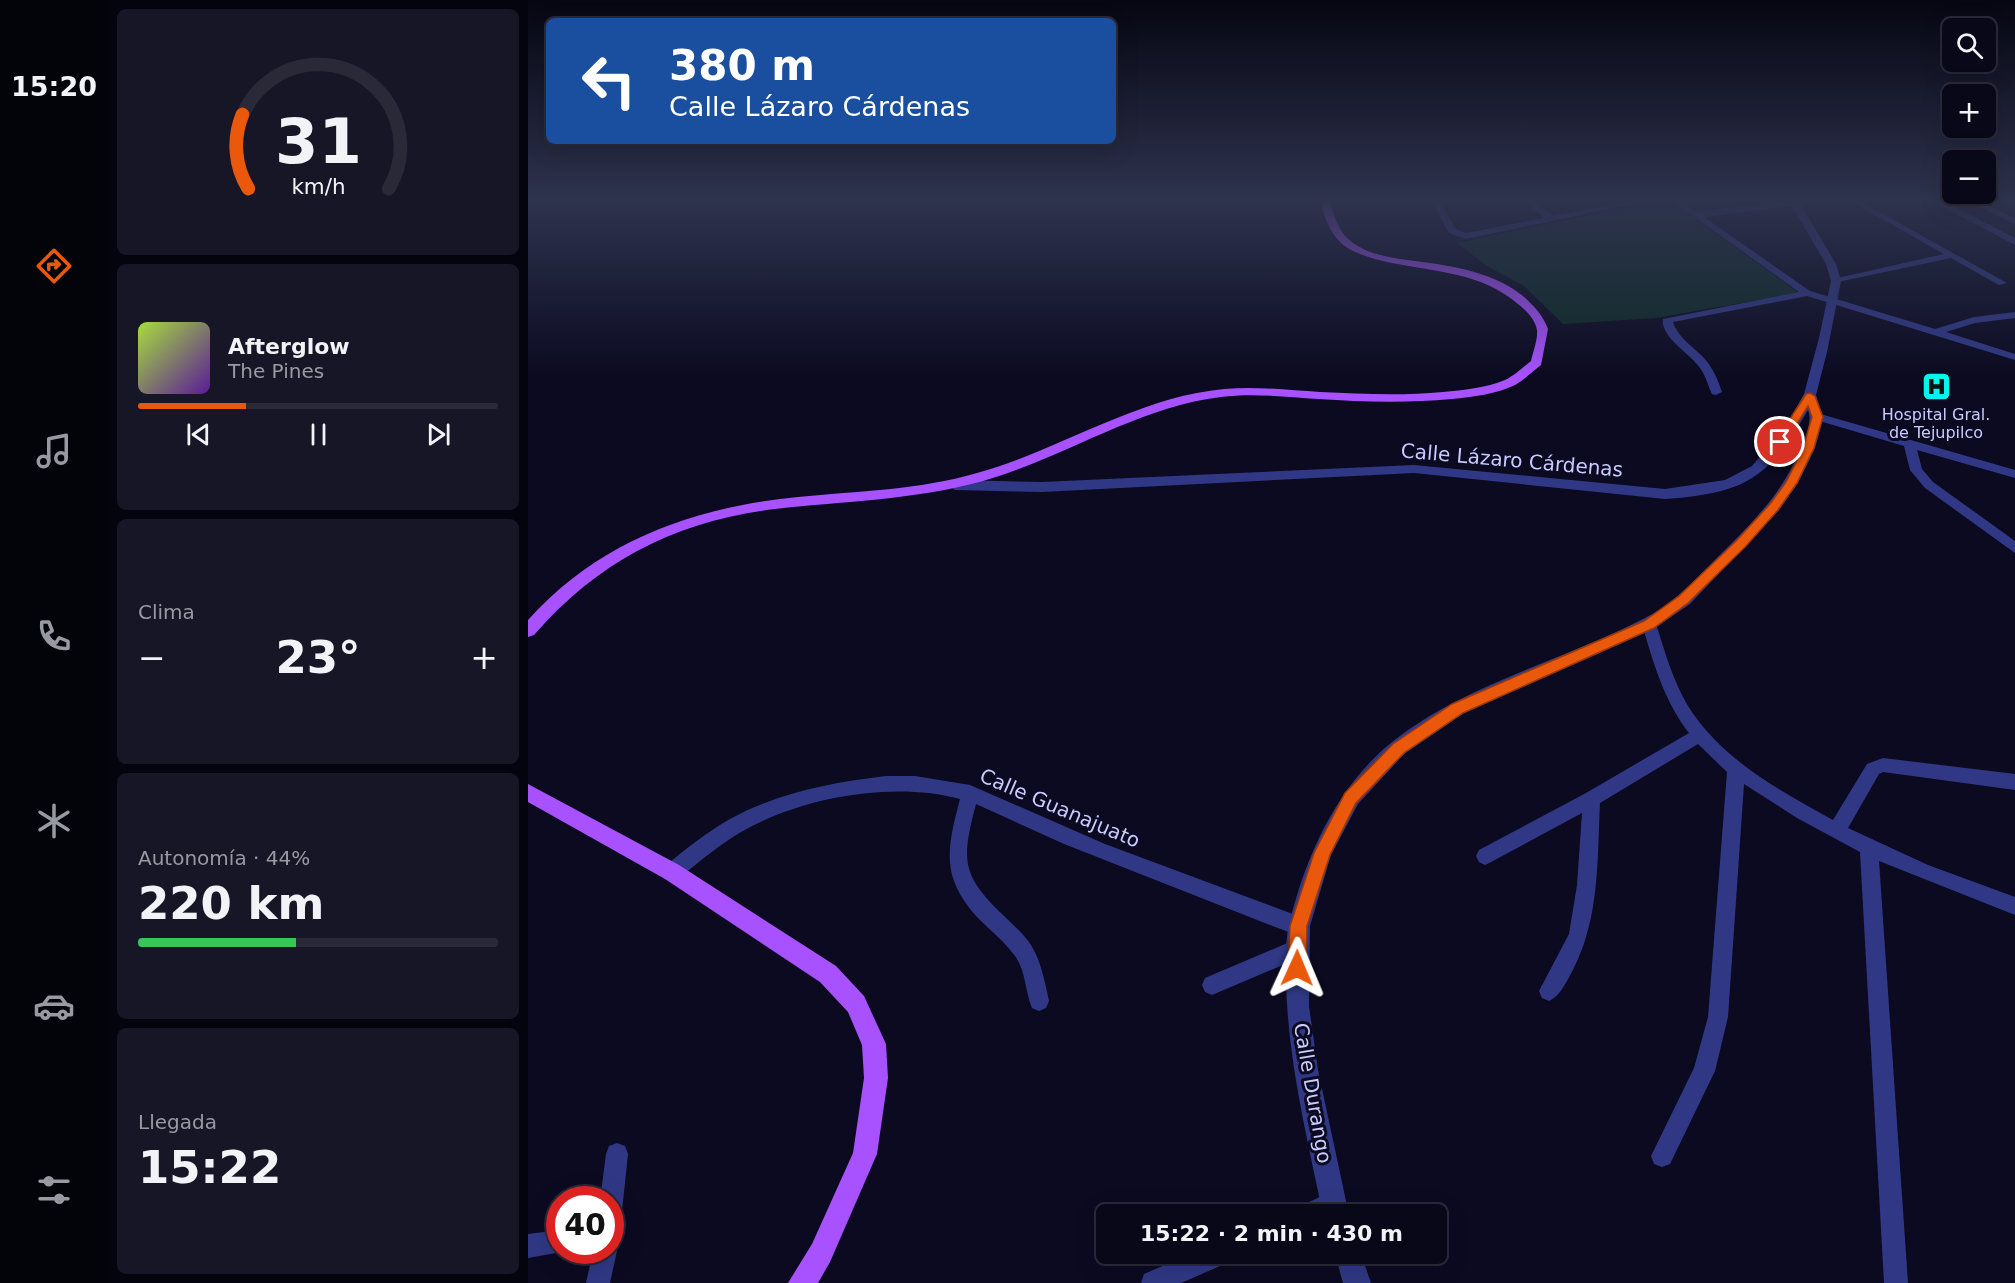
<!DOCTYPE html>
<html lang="es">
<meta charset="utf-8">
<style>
:root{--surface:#080819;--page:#161626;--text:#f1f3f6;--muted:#989aa2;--line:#292938;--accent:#ea580c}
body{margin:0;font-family:"DejaVu Sans",sans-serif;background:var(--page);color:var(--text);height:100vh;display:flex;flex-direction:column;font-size:22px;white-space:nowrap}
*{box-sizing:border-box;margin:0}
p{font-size:20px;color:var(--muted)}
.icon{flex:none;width:33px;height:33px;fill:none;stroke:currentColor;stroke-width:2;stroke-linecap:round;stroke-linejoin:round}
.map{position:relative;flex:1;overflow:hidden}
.drawer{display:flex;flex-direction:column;gap:9px;padding:9px;background:#04040e;width:420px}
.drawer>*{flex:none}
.top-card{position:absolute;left:18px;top:18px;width:570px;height:126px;border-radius:9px;box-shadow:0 6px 24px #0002,0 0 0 2px var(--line);background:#1a4fa0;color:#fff;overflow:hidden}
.buttons{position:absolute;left:1414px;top:18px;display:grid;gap:12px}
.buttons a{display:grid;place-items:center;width:54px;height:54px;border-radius:9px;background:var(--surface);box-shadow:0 6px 24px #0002,0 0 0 2px var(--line);font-size:30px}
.speed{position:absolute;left:18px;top:1186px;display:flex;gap:12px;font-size:30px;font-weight:700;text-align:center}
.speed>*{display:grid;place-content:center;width:78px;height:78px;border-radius:50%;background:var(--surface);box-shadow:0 6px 24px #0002,0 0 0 2px var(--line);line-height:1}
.speed .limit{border:9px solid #d22;background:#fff;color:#111}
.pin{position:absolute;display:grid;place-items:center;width:51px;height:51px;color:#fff;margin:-26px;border:3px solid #fff;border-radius:50%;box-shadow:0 2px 6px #0007}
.me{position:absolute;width:66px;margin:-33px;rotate:1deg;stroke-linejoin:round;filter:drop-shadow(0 0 4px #0008)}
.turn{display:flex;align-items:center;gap:21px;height:126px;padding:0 24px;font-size:27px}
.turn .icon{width:78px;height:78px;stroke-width:2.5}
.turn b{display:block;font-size:42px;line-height:51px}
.big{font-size:45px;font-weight:700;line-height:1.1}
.drawer .tile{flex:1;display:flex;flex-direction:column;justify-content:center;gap:9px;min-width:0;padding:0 21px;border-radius:9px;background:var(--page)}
.drawer .dial{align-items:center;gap:0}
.dial svg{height:156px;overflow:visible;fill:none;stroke:var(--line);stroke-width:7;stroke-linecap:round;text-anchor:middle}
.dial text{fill:var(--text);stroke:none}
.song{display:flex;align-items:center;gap:18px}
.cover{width:72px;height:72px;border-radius:9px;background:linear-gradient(135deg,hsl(80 70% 55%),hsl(270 70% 35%))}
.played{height:6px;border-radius:3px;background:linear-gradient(90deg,var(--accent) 30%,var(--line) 30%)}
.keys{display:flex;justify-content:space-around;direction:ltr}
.heat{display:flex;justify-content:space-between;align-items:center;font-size:33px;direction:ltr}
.charge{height:9px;border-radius:4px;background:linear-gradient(90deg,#34c759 44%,var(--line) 0)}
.trip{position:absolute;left:568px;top:1204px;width:351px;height:60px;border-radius:9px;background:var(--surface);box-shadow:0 6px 24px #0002,0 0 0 2px var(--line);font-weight:700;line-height:60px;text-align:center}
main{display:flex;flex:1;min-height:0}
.tab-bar{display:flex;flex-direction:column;width:108px;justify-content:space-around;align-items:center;background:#03030a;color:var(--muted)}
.tab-bar .icon{width:42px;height:42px}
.tab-bar .active{color:var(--accent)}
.tab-bar b{font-size:27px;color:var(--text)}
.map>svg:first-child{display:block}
</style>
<main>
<nav class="tab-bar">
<b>15:20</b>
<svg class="icon active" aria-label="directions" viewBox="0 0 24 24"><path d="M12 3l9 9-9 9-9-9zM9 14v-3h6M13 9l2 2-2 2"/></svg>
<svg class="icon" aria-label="music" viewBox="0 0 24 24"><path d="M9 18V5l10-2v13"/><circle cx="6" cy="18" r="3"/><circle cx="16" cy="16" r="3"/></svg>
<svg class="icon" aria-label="phone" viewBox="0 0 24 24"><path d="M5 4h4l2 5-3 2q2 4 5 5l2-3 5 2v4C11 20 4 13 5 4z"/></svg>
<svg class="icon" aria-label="climate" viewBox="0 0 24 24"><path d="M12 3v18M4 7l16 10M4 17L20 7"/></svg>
<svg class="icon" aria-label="car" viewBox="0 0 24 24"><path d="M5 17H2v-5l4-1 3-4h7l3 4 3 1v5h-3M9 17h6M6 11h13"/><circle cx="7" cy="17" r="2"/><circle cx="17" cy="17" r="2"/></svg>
<svg class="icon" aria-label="filters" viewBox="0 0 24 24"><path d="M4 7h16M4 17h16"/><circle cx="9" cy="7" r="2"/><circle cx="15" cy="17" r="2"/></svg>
</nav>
<section class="drawer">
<div class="tile dial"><svg viewBox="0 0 100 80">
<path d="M14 69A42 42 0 1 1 86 69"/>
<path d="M14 69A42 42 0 0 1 11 31" stroke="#ea580c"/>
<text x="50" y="56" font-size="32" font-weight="700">31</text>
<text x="50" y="72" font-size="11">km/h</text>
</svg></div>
<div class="tile">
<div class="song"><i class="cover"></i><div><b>Afterglow</b><p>The Pines</p></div></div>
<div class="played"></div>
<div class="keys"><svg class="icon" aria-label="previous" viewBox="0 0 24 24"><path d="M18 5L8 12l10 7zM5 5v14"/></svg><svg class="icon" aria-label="pause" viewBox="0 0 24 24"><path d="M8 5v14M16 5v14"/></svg><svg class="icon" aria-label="next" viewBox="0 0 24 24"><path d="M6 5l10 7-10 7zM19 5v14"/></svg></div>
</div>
<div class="tile"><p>Clima</p>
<div class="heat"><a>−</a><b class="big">23°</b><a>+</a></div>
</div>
<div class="tile"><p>Autonomía · 44%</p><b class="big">220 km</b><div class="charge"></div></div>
<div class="tile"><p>Llegada</p><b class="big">15:22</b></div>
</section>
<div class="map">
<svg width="1487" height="1283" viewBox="0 0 1487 1283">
<rect width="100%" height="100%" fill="#0b0a21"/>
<path fill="#0d2b26" d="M1140 199 1271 293 1128 318 1035 324 996 286 959 266 929 243Z"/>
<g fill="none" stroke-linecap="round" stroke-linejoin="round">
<path fill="#303885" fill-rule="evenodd" d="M902 198H910L928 229 938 233 1016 218 994 198H1003L1025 216 1118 198H1133L938 239 921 233Z
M1140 198H1149L1170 212 1283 198H1303L1299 201 1176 217 1282 291 1407 329 1446 317 1487 312V318L1447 323 1418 332 1487 354V360L1279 296 1145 322C1150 338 1166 347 1176 358 1185 368 1190 380 1194 392L1188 395 1184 394C1180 386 1178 376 1172 368 1163 354 1132 337 1135 319L1271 292Z
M1317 198H1326L1479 283 1471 285 1423 258 1305 283V279L1416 254Z
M1398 198H1408L1487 238V245Z
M1433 198H1443L1487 218V224Z
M1289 413 1487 470V478L1389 450 1394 469 1405 482 1487 541V553L1397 488 1382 470 1376 446 1285 419V415Z
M1121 618 1126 620 1128 624C1137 652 1145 681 1160 706 1193 759 1252 791 1305 820L1339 764 1355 758 1487 774V790L1355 772 1351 774 1320 828 1400 865 1487 897V915L1351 861 1380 1283H1356L1332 852 1269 818 1216 784 1200 1017 1187 1071 1142 1164 1134 1167 1126 1164 1123 1156 1166 1068 1180 1017 1199 772 1170 744 1072 803C1069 866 1072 925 1039 981 1034 989 1030 997 1021 1001L1014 998 1011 991 1041 934 1049 885 1054 813 963 862 957 865 951 862 948 856 951 850 1058 793 1161 733C1136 701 1125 662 1114 624L1116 620Z
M358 776H387L442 785 577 844 778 919 781 926 778 933 771 936 742 925 536 844 448 804C434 858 432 874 474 914 484 924 495 933 503 945 513 961 517 982 521 1001L518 1008 511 1011 504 1008C497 991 498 971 487 956 477 942 463 931 451 919 412 877 419 849 432 799 365 781 274 797 213 832 191 845 171 862 151 878L144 881 137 878 135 872 137 866C158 849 179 832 202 819 249 793 305 782 358 776Z
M769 939 776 942 779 949 776 956 684 995 677 992 674 985 677 978Z
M89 1143 97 1146 100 1154 94 1211 90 1219 82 1223V1200H72L78 1154 81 1146Z
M805 1191 813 1195 817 1203 813 1211 805 1215H766L770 1207Z
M32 1230V1251H39L0 1258V1234Z
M82 1241 86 1242 89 1251 82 1283H58L65 1251H82Z
M662 1254H702L699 1263 653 1283H613L616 1274Z"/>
<path fill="#303885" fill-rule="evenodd" d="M1259 198H1269L1308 264 1313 281 1299 352 1288 395 1295 417 1287 448 1270 483 1251 510 1162 604 1127 628 936 713 876 754 830 804 803 855 782 926 781 1006 790 1070 821 1215H795C779 1137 759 1058 758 978 758 960 757 942 761 925 777 857 809 786 864 742 937 684 1031 662 1113 620 1147 604 1172 574 1199 548 1224 523 1249 497 1265 465 1272 450 1286 426 1280 410 1240 480 1216 493 1137 499L886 473 514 492 427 490 420 485 427 480 514 482 886 465 1137 489 1197 480 1224 466 1259 424 1276 394 1291 338 1303 281 1298 264Z
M807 1254H833L843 1283H815Z"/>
<path fill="#a851ff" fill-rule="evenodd" d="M792 198H800C805 210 808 225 817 236 839 259 879 259 909 264 939 269 970 276 995 296 1006 306 1015 315 1020 329L1013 365C1005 371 996 380 987 385 969 394 944 397 924 399 880 403 835 402 790 399 758 397 725 393 693 397 609 407 536 458 455 481 387 500 317 501 247 509 149 521 71 560 6 635L0 637V620C71 541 166 507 270 497 330 491 391 490 449 473 532 450 609 397 696 389 728 386 760 390 792 392 833 394 874 396 915 392 935 390 958 388 977 380 986 376 995 367 1003 361 1005 352 1010 339 1009 330 1007 319 998 310 990 304 954 273 909 272 864 263 847 259 827 255 813 243 801 232 795 213 792 198Z
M0 784 151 865 308 966 336 996 358 1044 360 1078 349 1154 302 1262 290 1283H260L284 1244 325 1153 336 1078 334 1045 320 1012 292 982 137 879 0 802Z"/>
</g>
<linearGradient id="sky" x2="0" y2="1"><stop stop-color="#060612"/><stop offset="0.53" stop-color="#2e334e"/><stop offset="1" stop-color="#2e334e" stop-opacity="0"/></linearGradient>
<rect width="1487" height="377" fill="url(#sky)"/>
<path fill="#ea580c" stroke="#983908" stroke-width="1.5" d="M1282 393 1287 396 1295 417 1286 448 1269 483 1250 510 1218 546 1160 603 1126 628 935 713 876 753 828 803 802 855 779 926 778 968 775 974 769 977 763 974 760 968 762 926 786 853 817 793 865 744 924 704 1116 621 1151 596 1209 540 1242 504 1258 482 1275 448 1284 417 1280 406 1256 445 1252 446 1247 442 1278 394Z"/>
<defs>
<symbol id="hospital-square" viewBox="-11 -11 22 22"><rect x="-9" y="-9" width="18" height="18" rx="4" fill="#00f5ee" stroke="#0b0a21"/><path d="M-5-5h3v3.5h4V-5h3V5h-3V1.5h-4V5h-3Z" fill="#111"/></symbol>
</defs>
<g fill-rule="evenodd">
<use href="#hospital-square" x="1392" y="370" width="33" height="33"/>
</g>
<g text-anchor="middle" stroke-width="6" stroke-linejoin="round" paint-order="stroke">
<g font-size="16" fill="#cacbff" stroke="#0b0a21">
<text x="1408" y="420">Hospital Gral.<tspan x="1408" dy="18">de Tejupilco</tspan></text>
</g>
<g font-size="20" fill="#cacbff" stroke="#0b0a21">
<text transform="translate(984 460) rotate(5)" y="7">Calle Lázaro Cárdenas</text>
<text transform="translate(532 808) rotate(23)" y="7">Calle Guanajuato</text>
<text transform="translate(785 1093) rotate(80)" y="7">Calle Durango</text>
</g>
</g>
</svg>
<div class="buttons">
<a><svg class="icon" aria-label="search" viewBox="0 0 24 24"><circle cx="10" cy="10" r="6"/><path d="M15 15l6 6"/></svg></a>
<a>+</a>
<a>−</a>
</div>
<div class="speed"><div class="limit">40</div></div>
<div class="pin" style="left:1252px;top:442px;background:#d93025"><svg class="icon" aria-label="arrive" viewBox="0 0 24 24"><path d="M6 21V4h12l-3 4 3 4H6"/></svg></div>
<svg class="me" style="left:769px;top:968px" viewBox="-20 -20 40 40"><path d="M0-17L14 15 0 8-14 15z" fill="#ea580c" stroke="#fff" stroke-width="4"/></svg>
<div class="trip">15:22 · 2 min · 430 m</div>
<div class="top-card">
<div class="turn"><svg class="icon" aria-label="left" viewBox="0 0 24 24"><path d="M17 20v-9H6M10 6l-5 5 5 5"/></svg><div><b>380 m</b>Calle Lázaro Cárdenas</div></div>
</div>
</div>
</main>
